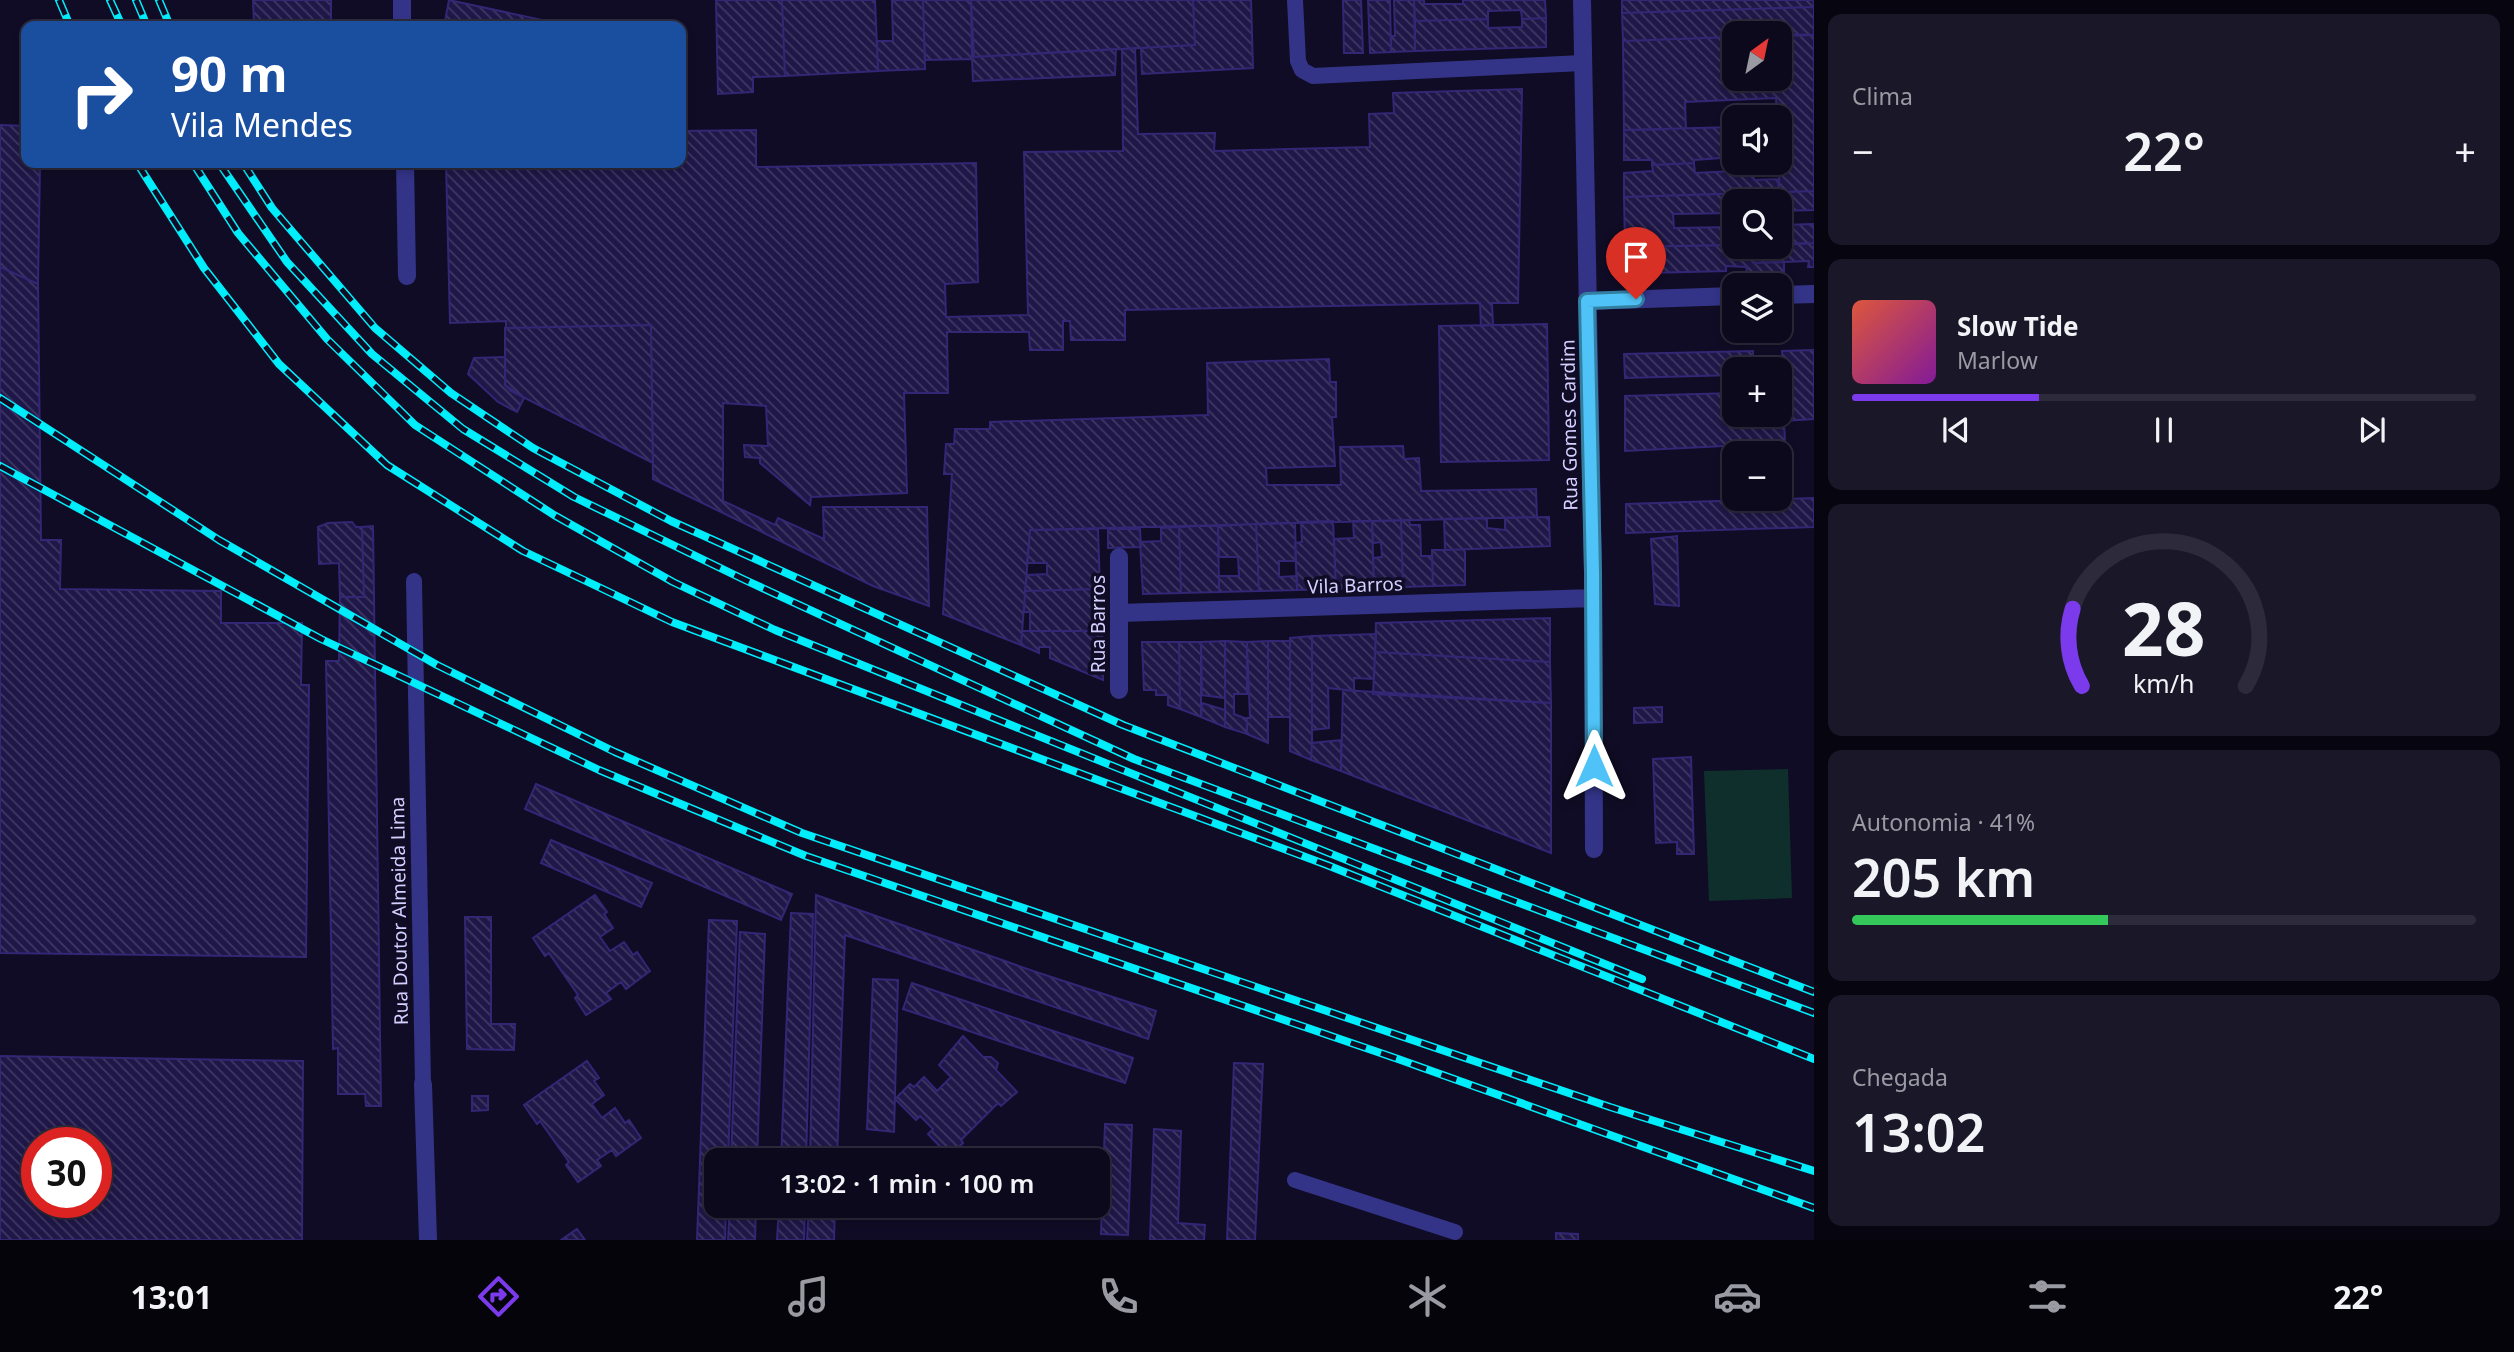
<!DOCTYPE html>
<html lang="pt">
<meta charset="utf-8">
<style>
:root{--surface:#0c091c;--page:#1a1729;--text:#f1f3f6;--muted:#9a9aa3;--line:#2c2a3b;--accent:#7c3aed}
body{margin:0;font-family:"Noto Sans",sans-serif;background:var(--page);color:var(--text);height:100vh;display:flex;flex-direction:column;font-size:26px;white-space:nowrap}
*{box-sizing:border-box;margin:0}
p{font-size:23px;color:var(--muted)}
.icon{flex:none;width:38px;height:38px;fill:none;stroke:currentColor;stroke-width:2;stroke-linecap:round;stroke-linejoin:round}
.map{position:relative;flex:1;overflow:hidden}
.sheet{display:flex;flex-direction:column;gap:14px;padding:14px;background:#07050f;width:700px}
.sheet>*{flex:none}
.top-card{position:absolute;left:21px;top:21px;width:665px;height:147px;border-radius:14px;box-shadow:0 4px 10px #0003,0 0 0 2px var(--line);background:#1a4fa0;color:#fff;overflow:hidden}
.needle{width:46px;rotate:33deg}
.tools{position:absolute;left:1722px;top:21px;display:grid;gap:14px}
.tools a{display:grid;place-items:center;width:70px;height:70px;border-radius:14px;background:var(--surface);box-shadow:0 4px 10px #0003,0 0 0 2px var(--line);font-size:35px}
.speed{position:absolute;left:21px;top:1127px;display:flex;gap:14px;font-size:35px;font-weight:700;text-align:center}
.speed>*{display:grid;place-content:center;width:91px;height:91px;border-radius:50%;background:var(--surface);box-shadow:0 4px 10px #0003,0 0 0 2px var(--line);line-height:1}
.speed .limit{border:10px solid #d22;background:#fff;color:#111}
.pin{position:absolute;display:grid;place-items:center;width:60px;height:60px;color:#fff;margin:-72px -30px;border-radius:50% 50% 50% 0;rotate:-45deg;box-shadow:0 0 7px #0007}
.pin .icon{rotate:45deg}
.me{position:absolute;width:77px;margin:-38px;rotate:0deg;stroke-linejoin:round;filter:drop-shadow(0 0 5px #0008)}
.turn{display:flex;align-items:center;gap:24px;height:147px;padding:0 35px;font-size:32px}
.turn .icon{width:91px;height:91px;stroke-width:2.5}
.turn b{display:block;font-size:49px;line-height:60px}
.big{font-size:52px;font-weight:600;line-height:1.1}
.sheet .tile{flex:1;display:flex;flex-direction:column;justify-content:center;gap:10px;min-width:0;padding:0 24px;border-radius:14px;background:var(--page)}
.sheet .dial{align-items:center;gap:0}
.dial svg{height:182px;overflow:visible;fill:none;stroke:var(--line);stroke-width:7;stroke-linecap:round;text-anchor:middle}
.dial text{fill:var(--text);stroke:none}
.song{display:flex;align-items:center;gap:21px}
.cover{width:84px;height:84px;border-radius:10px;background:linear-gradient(135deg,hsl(10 70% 55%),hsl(290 70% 35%))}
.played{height:7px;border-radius:4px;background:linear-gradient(90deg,var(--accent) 30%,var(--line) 30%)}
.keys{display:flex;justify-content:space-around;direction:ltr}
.heat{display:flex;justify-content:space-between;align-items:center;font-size:38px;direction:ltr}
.charge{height:10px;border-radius:5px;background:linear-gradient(90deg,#34c759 41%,var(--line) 0)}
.trip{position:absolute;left:704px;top:1148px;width:406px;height:70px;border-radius:14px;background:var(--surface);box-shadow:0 4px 10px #0003,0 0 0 2px var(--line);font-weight:600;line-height:70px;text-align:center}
.tab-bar{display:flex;height:112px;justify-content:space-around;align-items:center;background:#05040b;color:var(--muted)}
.tab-bar .icon{width:49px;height:49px}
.tab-bar .selected{color:var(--accent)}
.tab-bar b{font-size:32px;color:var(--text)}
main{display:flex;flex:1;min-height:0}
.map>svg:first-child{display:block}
</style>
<main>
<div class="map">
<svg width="1814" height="1240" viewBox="0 0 1814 1240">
<defs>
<pattern id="building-back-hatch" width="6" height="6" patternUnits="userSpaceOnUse" patternTransform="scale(1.75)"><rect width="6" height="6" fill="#1f1747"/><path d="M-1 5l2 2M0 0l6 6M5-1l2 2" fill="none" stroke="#3f3863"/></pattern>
</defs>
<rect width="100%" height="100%" fill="#100c25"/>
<path fill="#0f2f2d" d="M1788 769 1792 898 1709 901 1704 771Z"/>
<path fill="url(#building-back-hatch)" stroke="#332775" stroke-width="2" fill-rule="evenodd" d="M253 0H331V26H243L254 25Z
M449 0 542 20 541 26H444Z
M716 0H782L785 76 753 77V92L718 94Z
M782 0H875L878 71 785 76Z
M892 0H923L925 69 878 71 877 41H893Z
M923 0H971L972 59 925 60Z
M971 0H1193L1195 45 974 57Z
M1193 0H1251L1253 68 1142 74 1141 48 1195 45Z
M1343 0H1361L1363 53H1344Z
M1368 0H1390L1391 52 1370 53Z
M1394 0H1414L1415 51 1391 52V36H1395Z
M1414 0H1424V4H1463V0H1545L1546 18 1522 19 1521 10 1488 11V19L1415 21Z
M1622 0H1814V7L1622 13Z
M1814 7V35L1734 33V37L1623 41 1622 13Z
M1546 18V47L1415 51V21L1488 19V28L1522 27V19Z
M1814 35V191L1779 192 1780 117H1777L1776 98 1685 102 1686 129 1624 130 1623 41 1734 37V79H1780V36Z
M1135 48 1138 134 1215 133 1214 151 1370 147 1369 114 1394 113 1393 93 1522 89 1518 303H1492L1493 325 1481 326 1480 303 1125 310V340H1071L1070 321H1063V350H1030L1029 332H947L948 393H904L907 493 811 497 810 505 760 463V458L745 457 744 445 768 446 766 406 723 403V501L775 525 778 518 824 539 823 507H927L929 606 873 586 653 479 651 325 506 328V321L450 323 446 163H681V131L756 130V167L976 163 978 282 945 284 946 317 1028 315 1024 152 1123 151 1122 49Z
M1116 49 1115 75 973 81 972 57Z
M0 125 26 126V163H40L38 284 0 267Z
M1734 127V157L1694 160V163L1652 165V160H1624V130Z
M1694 163 1695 173 1753 170 1754 180 1778 179 1779 192 1624 197V173L1653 171 1652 165Z
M1814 191V210L1780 211V201H1734V213L1673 214 1674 228 1734 227V245L1625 247 1624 197Z
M1814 224V243L1780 244V225Z
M1814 243V267H1808L1809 261 1754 263 1753 247Z
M1734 245 1753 247 1754 263 1784 262V272L1746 275 1747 267 1726 266V271L1648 273V278H1625V247Z
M0 267 38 284 41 540H61L60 589 221 591V623H302L301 685H309L306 957 0 953Z
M1547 324 1549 460 1441 462 1439 326Z
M651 325 653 463 511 391 505 385V328Z
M1814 350V419L1784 421 1782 351Z
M1753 351V360L1742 361V369H1734V375L1625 378 1624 354Z
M505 357V385L524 398 517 412 498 402 468 374 474 358Z
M1329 359 1330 382H1336V417H1332L1335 466 1266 468 1267 485H1341L1340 447 1403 446 1404 459 1419 458 1421 491 1536 489 1537 517 1030 530 1021 645 943 614 952 474H944L946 444H954L955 429H990V422L1208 415 1207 363Z
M1780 391H1783L1785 443 1625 451V396L1734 393V415H1780Z
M1814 498V527L1626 533V504Z
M1549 517 1550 546 1445 550 1444 519 1487 518V528L1505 530V518Z
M1401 520H1409L1410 525H1420L1421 556H1432L1433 586 1403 587Z
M1401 520 1403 587H1374L1373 558 1382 557 1381 542 1373 543 1372 521Z
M1333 521 1336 589 1297 590 1295 543 1302 542 1301 522Z
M1353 521H1372L1374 587 1336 589 1334 539 1354 538Z
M352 522 356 527H362L364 597H340L339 563 319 564 318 527 328 523Z
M1275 523H1295L1296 561H1279V577L1297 576V590L1259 591 1256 524Z
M1256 524 1259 591 1219 592V576H1239L1238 557H1219L1218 526Z
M373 526 381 1106H366L365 1094H338V1048L333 1049 326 661H339L340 597H364L362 527Z
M1199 526H1218L1219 592 1181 593 1179 527Z
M1179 527 1181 593 1143 594 1140 542 1161 541V528Z
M1098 529 1100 589 1025 591 1027 575 1047 574V563H1027L1030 530Z
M1108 529H1140L1141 547 1108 548Z
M1677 536 1679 606 1655 604 1651 539Z
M1432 550H1465V585L1433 586Z
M1100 589 1102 631H1030V612H1024L1025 591Z
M1550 618V662L1375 652 1376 623Z
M1022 631H1102L1103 680 1050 658V647H1039V653L1021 645Z
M1376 634 1374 679 1354 678V691L1328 688 1329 728 1312 730V636Z
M1312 636V743L1311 760 1290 751V638Z
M1225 641 1247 642V694H1234V714L1247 719V734L1225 727Z
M1225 641V698L1202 695 1201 642Z
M1268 641V743L1247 734V718H1250L1247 642Z
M1268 641H1290V717H1268Z
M1142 642H1179L1180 709 1168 705V695H1156V690H1144Z
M1179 642H1201V717L1180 709Z
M1375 652 1550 662 1551 703 1373 694Z
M1343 690 1551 703V853L1341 771Z
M1202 703 1225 710V727L1201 717Z
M1662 707V722L1634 723V708Z
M1341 740V771L1311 760 1312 743Z
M1691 757 1694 854H1677V842L1656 843 1653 759Z
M536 784 792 894 781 920 525 809Z
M551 840 652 883 641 907 541 863Z
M595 895 607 912 604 914 613 928 600 937 610 951 624 942 633 955 637 952 650 971 626 989 621 982 606 993 611 999 586 1015 575 998 578 995 549 953 545 956 533 938Z
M816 895 1039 973 1156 1011 1148 1039 845 935 837 1160H810Z
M791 913 813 914 806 1160H781Z
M465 917H491V1024H515L514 1050 467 1049Z
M709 920 737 921 728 1160H716V1206H726L725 1240H697Z
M740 932 765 934 757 1160H731Z
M873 979 898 980 894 1132 867 1129Z
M912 983 1133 1058 1125 1083 903 1009Z
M963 1036 983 1057H991L998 1063 996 1070 1017 1092 1001 1106 998 1103 961 1140 963 1143 949 1156 928 1134 933 1129 920 1116 916 1120 895 1099 910 1084 914 1087 924 1077 937 1091 951 1077 939 1065Z
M0 1056 303 1061 302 1240H0ZM37 1143H96V1202H37Z
M587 1061 599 1078 594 1081 604 1095 592 1104 602 1118 615 1108 625 1123 629 1120 641 1138 616 1156 612 1150 597 1160 601 1166 578 1182 566 1165 569 1162 540 1121 537 1124 524 1105Z
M1234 1063 1263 1064 1255 1240H1227Z
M472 1096H488V1110L472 1111Z
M1105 1124 1132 1125 1128 1235 1101 1234Z
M1154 1129 1181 1131 1178 1223 1205 1225 1204 1240H1150Z
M730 1206H756L755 1240H728Z
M779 1206H805L804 1240H777Z
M809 1206H835L834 1240H807Z
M577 1229 585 1240H561Z
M1556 1233 1578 1234V1240H1556Z"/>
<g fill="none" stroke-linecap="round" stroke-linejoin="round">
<path stroke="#333488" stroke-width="16" d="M1295 0 1298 61 1302 70 1313 76 1583 63
M414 581 423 1084
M1295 1180 1455 1232"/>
<path stroke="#333488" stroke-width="18" d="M402 0V26
M1582 0 1593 573 1594 849
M405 163 407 276
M1780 295 1814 294
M1587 301 1734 296
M1119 557V690
M1119 613 1593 598
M423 1084 428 1240"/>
<defs>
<path id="rail" d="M59 0 70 26
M110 0 122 26
M136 0 147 26
M159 0 170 26
M137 163 204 268 279 364 387 465 523 551 672 622 1327 865 1814 1059
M193 163 238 233 327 339 415 425 554 515 673 582 775 630 1642 979
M219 163 287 262 372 354 463 429 574 497 745 580 1134 759 1814 1013
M243 163 272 208 375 328 451 393 533 448 671 521 1123 725 1814 992
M0 398 219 540 437 665 615 752 802 833 1610 1107 1814 1171
M0 466 321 639 599 770 806 856 1398 1059 1814 1208"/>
</defs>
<use href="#rail" stroke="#00edfb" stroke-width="8"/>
<use href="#rail" stroke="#100c25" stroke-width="5" stroke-dasharray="16" stroke-linecap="butt"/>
</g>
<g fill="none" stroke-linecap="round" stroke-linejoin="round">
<defs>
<path id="route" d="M1594 766 1593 573 1587 301 1636 299"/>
</defs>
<use href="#route" stroke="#337fa1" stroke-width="18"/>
<use href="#route" stroke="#4fc3f7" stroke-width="12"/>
</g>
<g text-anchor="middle" stroke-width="7" stroke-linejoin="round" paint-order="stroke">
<g font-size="19" fill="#d4d0ff" stroke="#100c25">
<text transform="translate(1569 425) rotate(-91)" y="7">Rua Gomes Cardim</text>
<text transform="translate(1355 585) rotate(-2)" y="7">Vila Barros</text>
<text transform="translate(1098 624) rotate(-90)" y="7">Rua Barros</text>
<text transform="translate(399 911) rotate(-91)" y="7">Rua Doutor Almeida Lima</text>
</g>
</g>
</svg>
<div class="tools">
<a><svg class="needle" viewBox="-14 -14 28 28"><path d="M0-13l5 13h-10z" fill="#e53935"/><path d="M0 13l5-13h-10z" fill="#9a9aa3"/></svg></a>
<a><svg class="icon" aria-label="sound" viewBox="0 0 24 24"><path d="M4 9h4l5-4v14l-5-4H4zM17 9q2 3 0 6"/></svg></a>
<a><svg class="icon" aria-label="search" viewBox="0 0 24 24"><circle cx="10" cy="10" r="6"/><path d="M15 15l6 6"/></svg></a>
<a><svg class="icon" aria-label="layers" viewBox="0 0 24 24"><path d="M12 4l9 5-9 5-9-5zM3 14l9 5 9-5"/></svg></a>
<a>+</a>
<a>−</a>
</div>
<div class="speed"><div class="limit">30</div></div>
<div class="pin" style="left:1636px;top:299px;background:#d93025"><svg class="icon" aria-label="arrive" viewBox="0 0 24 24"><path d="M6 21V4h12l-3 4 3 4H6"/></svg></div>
<svg class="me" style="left:1594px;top:766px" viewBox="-20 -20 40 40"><path d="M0-17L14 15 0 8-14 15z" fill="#4fc3f7" stroke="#fff" stroke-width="4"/></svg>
<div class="trip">13:02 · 1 min · 100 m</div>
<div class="top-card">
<div class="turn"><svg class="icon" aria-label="right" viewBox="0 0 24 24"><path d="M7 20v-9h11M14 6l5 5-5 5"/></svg><div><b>90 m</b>Vila Mendes</div></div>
</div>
</div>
<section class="sheet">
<div class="tile"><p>Clima</p>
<div class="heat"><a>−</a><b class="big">22°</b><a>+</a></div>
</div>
<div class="tile">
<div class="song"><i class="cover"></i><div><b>Slow Tide</b><p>Marlow</p></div></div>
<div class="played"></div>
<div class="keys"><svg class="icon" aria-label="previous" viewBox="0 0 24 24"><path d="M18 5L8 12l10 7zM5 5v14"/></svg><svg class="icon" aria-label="pause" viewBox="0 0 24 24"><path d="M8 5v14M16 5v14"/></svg><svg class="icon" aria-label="next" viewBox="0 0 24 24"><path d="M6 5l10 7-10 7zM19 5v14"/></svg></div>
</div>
<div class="tile dial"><svg viewBox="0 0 100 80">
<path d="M14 69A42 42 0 1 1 86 69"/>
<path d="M14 69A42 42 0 0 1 10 35" stroke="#7c3aed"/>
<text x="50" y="56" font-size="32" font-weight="700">28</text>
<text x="50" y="72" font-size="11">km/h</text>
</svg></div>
<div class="tile"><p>Autonomia · 41%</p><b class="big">205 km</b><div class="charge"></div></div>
<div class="tile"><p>Chegada</p><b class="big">13:02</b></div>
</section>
</main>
<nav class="tab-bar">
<b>13:01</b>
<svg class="icon selected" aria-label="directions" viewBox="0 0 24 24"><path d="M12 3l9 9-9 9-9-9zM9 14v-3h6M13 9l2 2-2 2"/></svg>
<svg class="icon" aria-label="music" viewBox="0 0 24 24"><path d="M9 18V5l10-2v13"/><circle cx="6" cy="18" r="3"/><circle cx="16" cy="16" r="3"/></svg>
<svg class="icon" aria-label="phone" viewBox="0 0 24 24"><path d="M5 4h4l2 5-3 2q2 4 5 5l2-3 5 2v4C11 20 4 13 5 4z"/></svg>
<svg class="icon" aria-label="climate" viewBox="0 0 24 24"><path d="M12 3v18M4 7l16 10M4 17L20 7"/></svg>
<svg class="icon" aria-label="car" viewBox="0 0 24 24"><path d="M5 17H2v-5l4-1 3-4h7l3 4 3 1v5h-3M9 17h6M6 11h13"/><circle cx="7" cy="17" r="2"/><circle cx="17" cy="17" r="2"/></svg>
<svg class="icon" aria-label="filters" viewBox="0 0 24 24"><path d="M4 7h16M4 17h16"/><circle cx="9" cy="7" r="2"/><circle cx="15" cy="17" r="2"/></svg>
<b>22°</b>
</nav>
